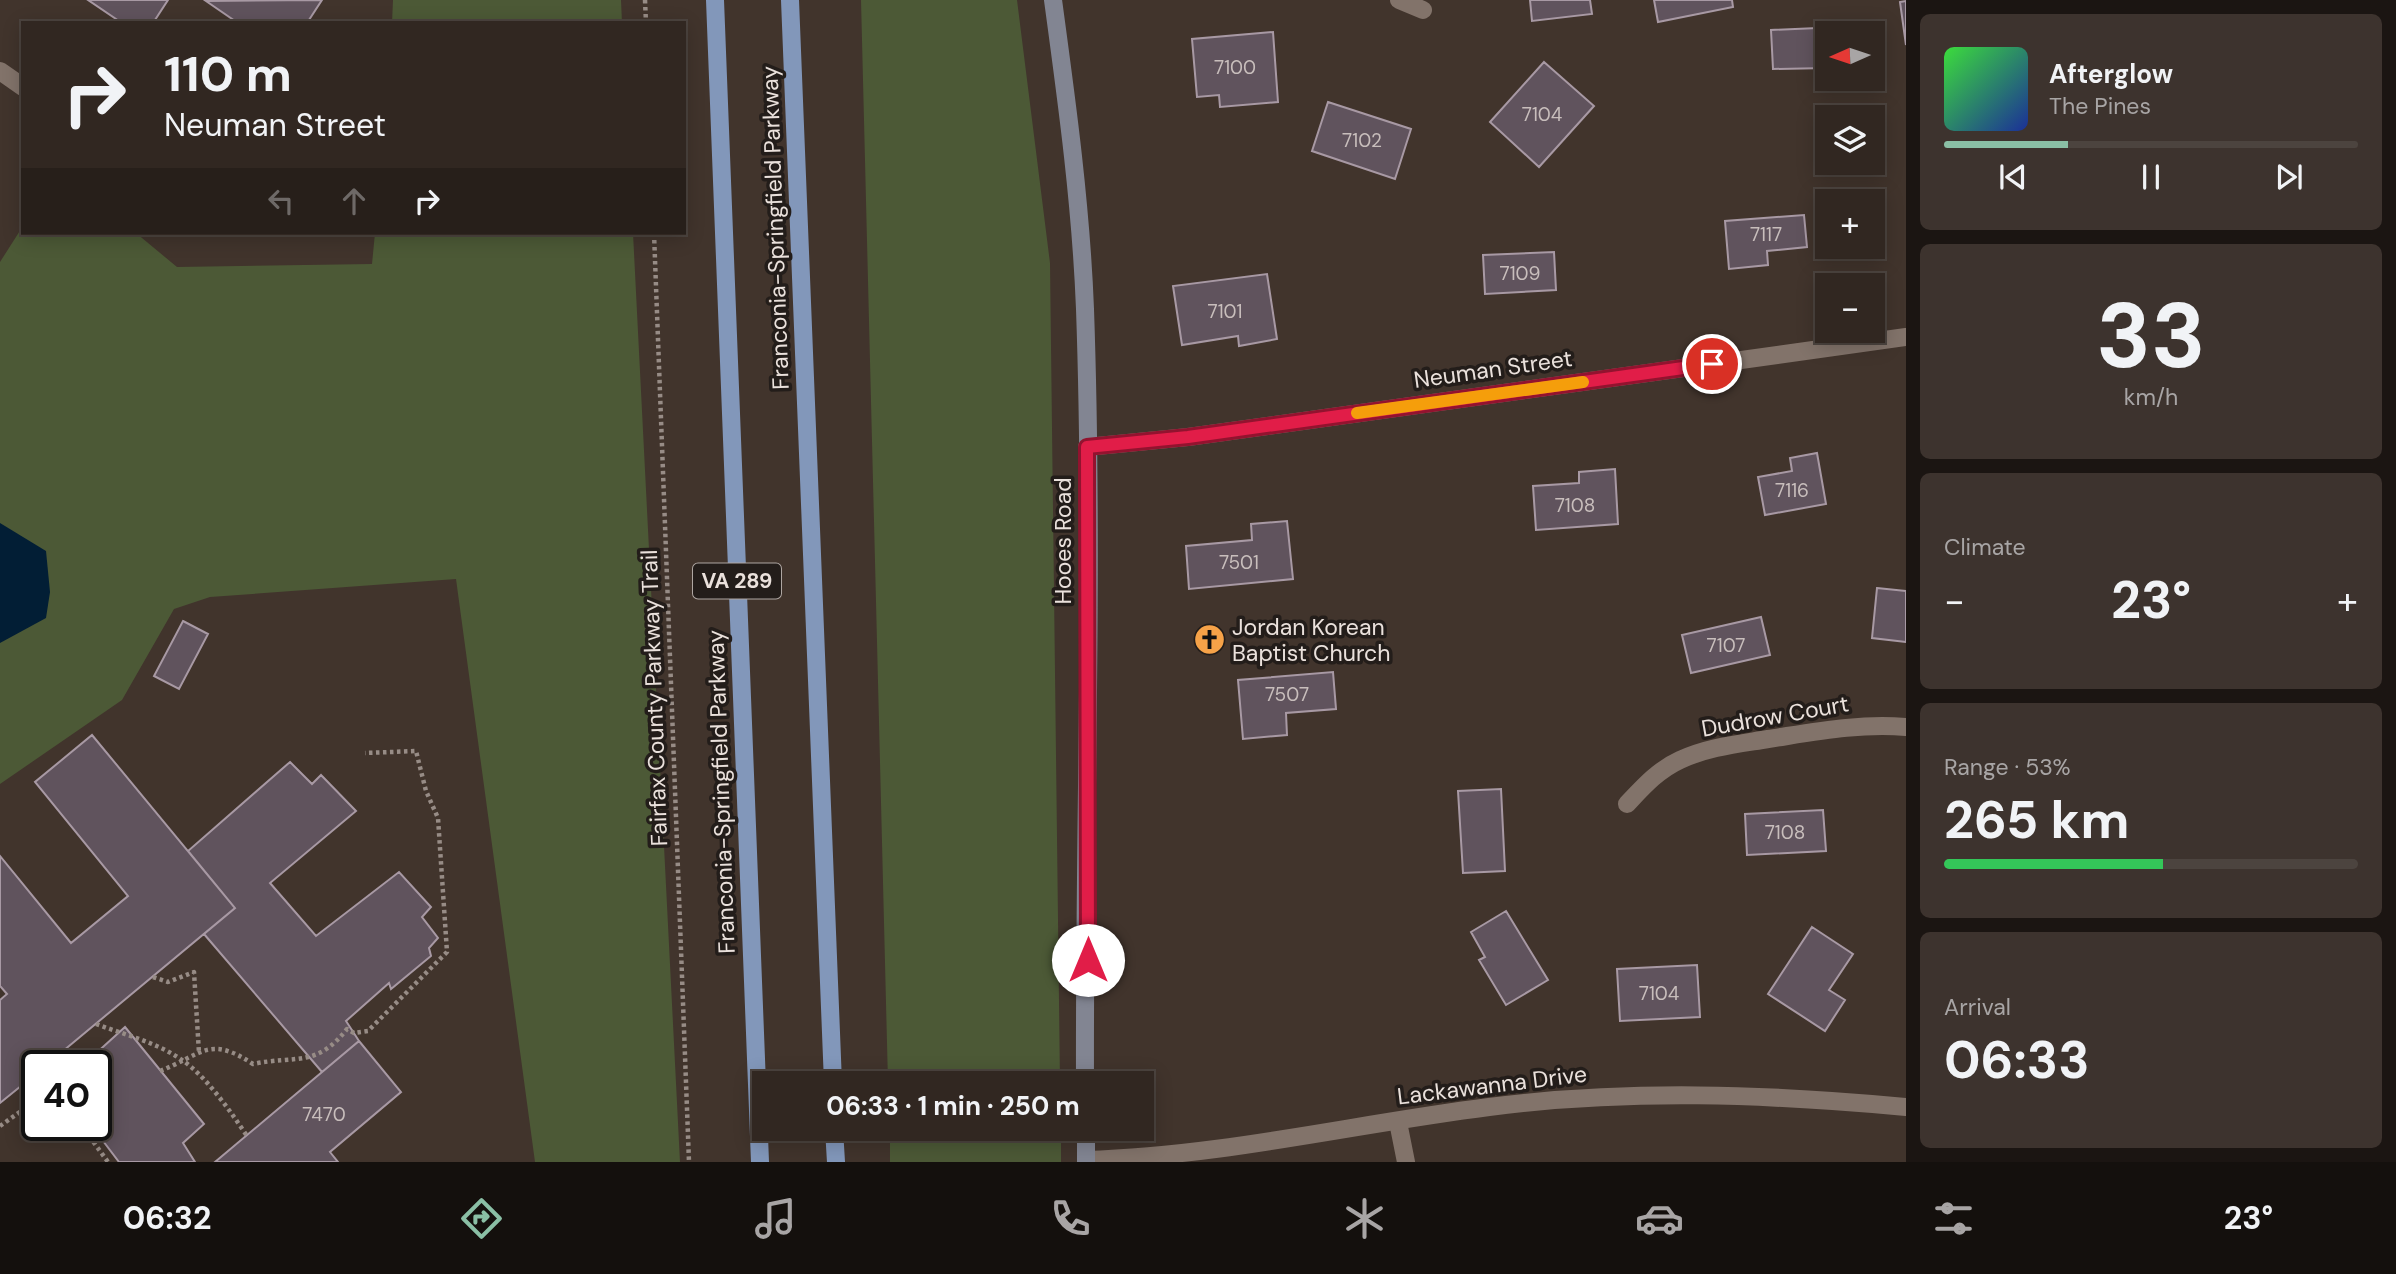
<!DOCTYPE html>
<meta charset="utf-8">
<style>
:root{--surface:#312721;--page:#3d332e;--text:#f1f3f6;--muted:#a8a5a5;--line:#4c443f;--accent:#8abfa5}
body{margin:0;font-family:"DM Sans",sans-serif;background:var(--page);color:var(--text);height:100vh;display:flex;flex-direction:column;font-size:26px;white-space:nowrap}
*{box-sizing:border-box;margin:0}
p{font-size:23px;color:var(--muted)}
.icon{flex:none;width:38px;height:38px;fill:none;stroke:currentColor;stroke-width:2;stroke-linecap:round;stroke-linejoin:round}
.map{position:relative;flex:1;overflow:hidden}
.drawer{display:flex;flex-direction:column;gap:14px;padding:14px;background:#1b1512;width:490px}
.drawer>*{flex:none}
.banner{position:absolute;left:21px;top:21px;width:665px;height:214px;border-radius:0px;box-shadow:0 4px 18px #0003,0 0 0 2px var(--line);background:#312721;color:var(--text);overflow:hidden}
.needle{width:46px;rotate:267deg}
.tools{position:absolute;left:1815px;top:21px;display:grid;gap:14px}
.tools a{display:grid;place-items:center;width:70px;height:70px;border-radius:0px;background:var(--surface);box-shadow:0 4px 18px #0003,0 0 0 2px var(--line);font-size:35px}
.speed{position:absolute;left:21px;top:1050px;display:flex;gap:14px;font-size:35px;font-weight:700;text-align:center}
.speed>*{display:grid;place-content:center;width:91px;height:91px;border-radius:50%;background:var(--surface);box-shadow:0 4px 18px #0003,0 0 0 2px var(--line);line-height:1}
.speed .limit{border:4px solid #111;border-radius:10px;background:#fff;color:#111}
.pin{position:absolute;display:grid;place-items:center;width:60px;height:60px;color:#fff;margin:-30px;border:4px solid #fff;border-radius:50%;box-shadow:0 2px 7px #0007}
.me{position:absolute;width:77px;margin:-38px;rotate:0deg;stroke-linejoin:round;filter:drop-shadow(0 0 5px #0008)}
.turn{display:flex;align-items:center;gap:24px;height:147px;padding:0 28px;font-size:32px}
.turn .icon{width:91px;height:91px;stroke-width:2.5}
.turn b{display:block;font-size:49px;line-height:60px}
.lanes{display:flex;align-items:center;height:66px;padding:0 28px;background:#0003;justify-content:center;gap:35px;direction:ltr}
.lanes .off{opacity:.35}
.big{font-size:52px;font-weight:700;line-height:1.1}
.drawer .tile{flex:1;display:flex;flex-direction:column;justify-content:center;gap:10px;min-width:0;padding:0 24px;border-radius:10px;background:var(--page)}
.drawer .dial{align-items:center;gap:0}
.dial b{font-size:91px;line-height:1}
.song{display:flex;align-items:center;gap:21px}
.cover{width:84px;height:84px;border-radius:10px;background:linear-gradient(135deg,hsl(120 70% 55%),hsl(230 70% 35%))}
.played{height:7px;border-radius:4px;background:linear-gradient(90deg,var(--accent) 30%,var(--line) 30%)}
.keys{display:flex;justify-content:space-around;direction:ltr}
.heat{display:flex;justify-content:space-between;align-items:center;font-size:38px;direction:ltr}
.charge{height:10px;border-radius:5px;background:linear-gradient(90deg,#34c759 53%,var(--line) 0)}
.trip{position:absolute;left:752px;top:1071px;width:402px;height:70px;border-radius:0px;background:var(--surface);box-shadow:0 4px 18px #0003,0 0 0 2px var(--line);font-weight:700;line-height:70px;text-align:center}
.tab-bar{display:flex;height:112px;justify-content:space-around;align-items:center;background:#14100d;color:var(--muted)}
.tab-bar .icon{width:49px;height:49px}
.tab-bar .current{color:var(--accent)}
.tab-bar b{font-size:32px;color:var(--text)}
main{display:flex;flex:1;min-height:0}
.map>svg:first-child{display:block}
</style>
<main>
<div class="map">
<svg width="1906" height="1162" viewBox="0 0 1906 1162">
<rect width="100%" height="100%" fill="#41342c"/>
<path fill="#4c5936" d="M393 0H621L622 23H392Z
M861 0H1017L1050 263 1060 1083H888Z
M23 226V233H136L177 267 372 264 375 233H633L680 1162H535L456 579 210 597 174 609 122 700 0 784V262Z
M890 1129H1061V1162H890Z"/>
<path fill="#021e35" d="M0 523 46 551 50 592 46 618 0 643Z"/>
<path fill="#60535d" stroke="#a899a4" stroke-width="2" d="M88 0H168L153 23H122Z
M322 0 307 23H238L206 1Z
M1530 0H1590L1592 14 1532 21Z
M1654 0H1732L1733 7 1658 22Z
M1906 1V45L1900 2Z
M1863 26 1864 33H1827V68L1773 69 1771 30Z
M1273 32 1278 102 1220 107 1219 95 1197 97 1192 39Z
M1544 62 1594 106 1539 167 1490 122Z
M1328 102 1411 129 1395 179 1312 151Z
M1804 215 1807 247 1767 251 1768 265 1729 269 1725 221Z
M1554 252 1556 290 1485 294 1483 255Z
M1267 274 1277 339 1239 346 1238 336 1182 345 1173 286Z
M1817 453 1826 504 1765 515 1758 477 1792 471 1790 458Z
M1615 469 1618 524 1536 530 1533 486 1579 483V472Z
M1287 521 1293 579 1189 589 1186 546 1252 540 1251 524Z
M1877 588 1906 591V642L1872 638Z
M1761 617 1770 655 1691 673 1682 635Z
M183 621 208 634 179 689 154 676Z
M1333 672 1336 709 1286 713 1287 735 1243 739 1238 680Z
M92 735 235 908 45 1066H37V1073L0 1103V1000L7 994 0 986V856L71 943 128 896 35 782Z
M290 762 312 784 321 775 356 811 270 883 316 936 399 872 431 907 422 917 438 938 429 948 431 956 391 989 389 983 346 1021 359 1041 322 1072 204 934 235 908 188 851Z
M1501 789 1505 871 1463 873 1458 791Z
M1823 810 1826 851 1747 855 1745 814Z
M1506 911 1548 980 1506 1005 1479 960 1485 957 1471 932Z
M1812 927 1853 954 1829 990 1845 1000 1825 1031 1768 994Z
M1697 965 1700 1017 1620 1021 1617 969Z
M125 1027 204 1124 183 1143 195 1162H119L91 1125H96V1066H82Z
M359 1041 401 1092 330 1152 338 1162H215Z"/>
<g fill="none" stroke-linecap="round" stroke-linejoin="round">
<path stroke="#978c86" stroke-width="4.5" stroke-dasharray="3.5 3.5" stroke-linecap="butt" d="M645 0 646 23
M654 233 689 1162
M153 977 168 982 194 972 199 1053
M96 1024C125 1035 156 1042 182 1060 206 1076 231 1112 247 1136
M160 1071C203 1054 209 1035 253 1064 296 1055 316 1068 347 1029L354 1033 368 1031 447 952 438 818 426 791 416 751 365 753
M81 1125 108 1162
M0 1126 37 1100"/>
<path stroke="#82736a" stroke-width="18" d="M1399 0 1423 10
M0 71 23 87
M1087 447 1188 437 1906 337
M1627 804C1643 787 1658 770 1680 760 1708 747 1738 744 1768 739 1814 732 1859 723 1906 727
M1398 1122 1406 1162
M1086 1160C1222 1156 1354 1124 1489 1107 1629 1089 1766 1094 1906 1107"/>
<path stroke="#828592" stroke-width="18" d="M1053 0C1067 103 1081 205 1085 309 1094 567 1084 826 1085 1083
M1086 1129V1162"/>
<path stroke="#8297ba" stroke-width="18" d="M715 0 760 1162
M790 0 833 1083
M834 1129 836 1162"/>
</g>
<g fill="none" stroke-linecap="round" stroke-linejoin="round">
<defs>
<path id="route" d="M1088 960 1087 447 1188 437 1712 364"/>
</defs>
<use href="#route" stroke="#92132f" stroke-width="18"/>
<use href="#route" stroke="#e11d48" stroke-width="12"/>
<path stroke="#f59e0b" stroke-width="12" d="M1357 413 1583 382"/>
</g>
<defs>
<symbol id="church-disc" viewBox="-11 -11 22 22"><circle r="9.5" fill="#f6a248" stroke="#231d1a"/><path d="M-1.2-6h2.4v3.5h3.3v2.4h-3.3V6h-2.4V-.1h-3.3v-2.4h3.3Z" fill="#111"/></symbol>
</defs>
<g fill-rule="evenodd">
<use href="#church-disc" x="1192" y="622" width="35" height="35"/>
</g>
<g text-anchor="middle" stroke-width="7" stroke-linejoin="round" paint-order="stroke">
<g font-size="19" fill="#c8bebc">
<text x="1235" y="74">7100</text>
<text x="1542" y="121">7104</text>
<text x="1362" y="147">7102</text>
<text x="1766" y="241">7117</text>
<text x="1520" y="280">7109</text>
<text x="1225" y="318">7101</text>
<text x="1792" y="497">7116</text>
<text x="1575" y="512">7108</text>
<text x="1239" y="569">7501</text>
<text x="1726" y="652">7107</text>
<text x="1287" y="701">7507</text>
<text x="1785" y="839">7108</text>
<text x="1659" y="1000">7104</text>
<text x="324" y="1121">7470</text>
</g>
<rect fill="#231d1a" stroke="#aea6a2" stroke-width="2" x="693" y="563.5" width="88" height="35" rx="5"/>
<g font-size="21" font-weight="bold" fill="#eae1dc">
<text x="737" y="588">VA 289</text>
</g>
<g font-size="23" fill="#eae1dc" stroke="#231d1a">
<text transform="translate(775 228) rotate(-92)" y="8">Franconia-Springfield Parkway</text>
<text transform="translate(1493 369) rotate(-8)" y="8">Neuman Street</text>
<text transform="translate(1063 541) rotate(-90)" y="8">Hooes Road</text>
<text transform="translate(654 698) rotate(-92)" y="8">Fairfax County Parkway Trail</text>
<text transform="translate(1775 716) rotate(-10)" y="8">Dudrow Court</text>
<text transform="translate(721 792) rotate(-92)" y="8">Franconia-Springfield Parkway</text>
<text transform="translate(1492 1085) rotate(-7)" y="8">Lackawanna Drive</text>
</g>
<g font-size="23" fill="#eae1dc" stroke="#231d1a" text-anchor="start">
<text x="1232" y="635">Jordan Korean<tspan x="1232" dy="26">Baptist Church</tspan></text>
</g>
</g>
</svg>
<div class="tools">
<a><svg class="needle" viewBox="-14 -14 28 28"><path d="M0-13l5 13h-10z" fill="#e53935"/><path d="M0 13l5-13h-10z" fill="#a8a5a5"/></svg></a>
<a><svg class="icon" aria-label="layers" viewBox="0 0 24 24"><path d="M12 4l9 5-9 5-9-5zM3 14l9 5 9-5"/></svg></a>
<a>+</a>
<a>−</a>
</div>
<div class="speed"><div class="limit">40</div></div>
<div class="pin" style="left:1712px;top:364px;background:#d93025"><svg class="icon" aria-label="arrive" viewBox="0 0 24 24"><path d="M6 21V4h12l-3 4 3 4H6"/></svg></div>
<svg class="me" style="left:1088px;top:960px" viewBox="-20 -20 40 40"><circle r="19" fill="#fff"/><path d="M0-13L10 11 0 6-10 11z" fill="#e11d48"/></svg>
<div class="trip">06:33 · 1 min · 250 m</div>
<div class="banner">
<div class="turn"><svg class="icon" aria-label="right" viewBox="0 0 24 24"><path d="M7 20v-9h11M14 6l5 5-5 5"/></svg><div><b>110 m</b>Neuman Street</div></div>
<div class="lanes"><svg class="icon off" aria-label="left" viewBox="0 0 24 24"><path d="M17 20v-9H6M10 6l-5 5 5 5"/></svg><svg class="icon off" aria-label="ahead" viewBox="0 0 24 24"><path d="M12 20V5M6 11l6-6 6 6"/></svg><svg class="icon" aria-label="right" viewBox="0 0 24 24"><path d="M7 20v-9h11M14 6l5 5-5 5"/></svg></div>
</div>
</div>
<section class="drawer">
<div class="tile">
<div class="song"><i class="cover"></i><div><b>Afterglow</b><p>The Pines</p></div></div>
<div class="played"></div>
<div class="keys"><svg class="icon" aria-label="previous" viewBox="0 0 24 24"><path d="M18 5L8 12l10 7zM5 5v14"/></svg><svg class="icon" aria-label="pause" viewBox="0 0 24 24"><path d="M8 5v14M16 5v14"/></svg><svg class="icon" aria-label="next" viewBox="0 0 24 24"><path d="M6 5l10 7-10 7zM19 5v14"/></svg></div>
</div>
<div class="tile dial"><b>33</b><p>km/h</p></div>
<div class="tile"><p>Climate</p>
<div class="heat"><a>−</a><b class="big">23°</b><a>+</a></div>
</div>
<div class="tile"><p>Range · 53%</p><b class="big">265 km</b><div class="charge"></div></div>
<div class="tile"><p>Arrival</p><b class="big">06:33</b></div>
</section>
</main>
<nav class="tab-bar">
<b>06:32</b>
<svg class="icon current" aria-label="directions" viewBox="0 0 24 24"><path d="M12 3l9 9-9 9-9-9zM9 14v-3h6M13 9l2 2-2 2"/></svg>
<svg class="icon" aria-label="music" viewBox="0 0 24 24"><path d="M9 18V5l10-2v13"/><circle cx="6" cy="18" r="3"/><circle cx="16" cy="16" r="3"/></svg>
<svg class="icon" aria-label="phone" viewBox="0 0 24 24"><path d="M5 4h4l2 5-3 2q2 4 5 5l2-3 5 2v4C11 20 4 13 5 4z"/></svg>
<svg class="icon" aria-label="climate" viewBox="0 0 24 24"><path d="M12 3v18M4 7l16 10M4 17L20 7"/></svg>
<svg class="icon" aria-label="car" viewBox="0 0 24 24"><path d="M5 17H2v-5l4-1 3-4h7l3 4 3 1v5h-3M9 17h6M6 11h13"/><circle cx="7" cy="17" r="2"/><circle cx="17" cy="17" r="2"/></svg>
<svg class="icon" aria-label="filters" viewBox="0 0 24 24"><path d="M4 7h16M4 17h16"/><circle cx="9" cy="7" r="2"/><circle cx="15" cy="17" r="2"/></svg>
<b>23°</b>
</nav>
